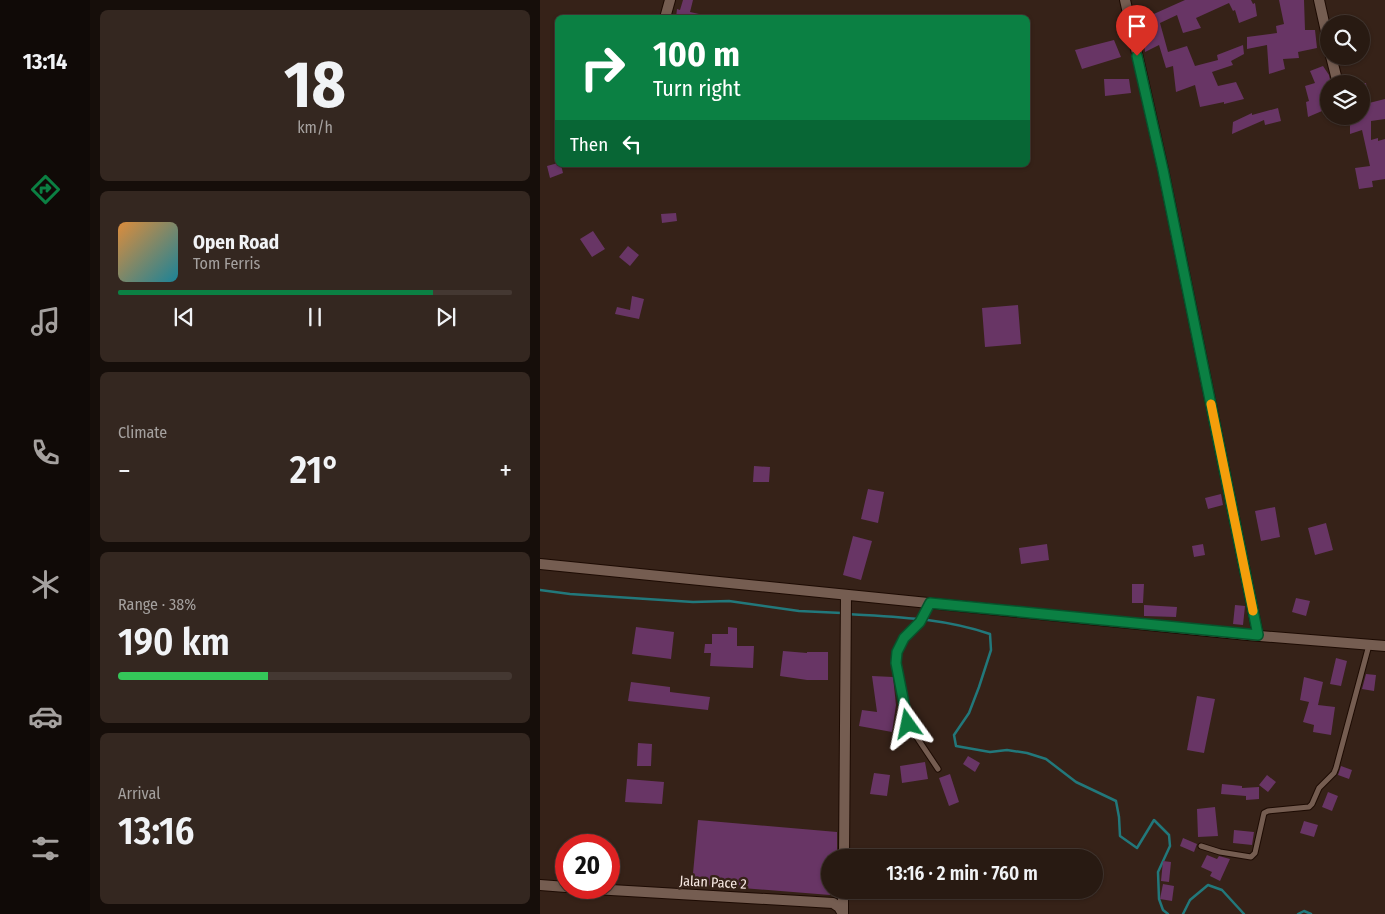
<!DOCTYPE html>
<meta charset="utf-8">
<style>
:root{--surface:#281a12;--page:#342720;--text:#f1f3f6;--muted:#a5a19f;--line:#443832;--accent:#0b8043}
body{margin:0;font-family:"Fira Sans Condensed",sans-serif;background:var(--page);color:var(--text);height:100vh;display:flex;flex-direction:column;font-size:19px;white-space:nowrap}
*{box-sizing:border-box;margin:0}
p{font-size:16px;color:var(--muted)}
.icon{flex:none;width:28px;height:28px;fill:none;stroke:currentColor;stroke-width:2;stroke-linecap:round;stroke-linejoin:round}
.map{position:relative;flex:1;overflow:hidden}
.panel{display:flex;flex-direction:column;gap:10px;padding:10px;background:#160e0a;width:450px}
.panel>*{flex:none}
.top-card{position:absolute;left:15px;top:15px;width:475px;height:152px;border-radius:8px;box-shadow:0 1px 4px #0004,0 0 0 1px var(--line);background:#0b8043;color:#fff;overflow:hidden}
.controls{position:absolute;left:780px;top:15px;display:grid;gap:10px}
.controls a{display:grid;place-items:center;width:50px;height:50px;border-radius:50%;background:var(--surface);box-shadow:0 1px 4px #0004,0 0 0 1px var(--line);font-size:25px}
.speed{position:absolute;left:15px;top:834px;display:flex;gap:10px;font-size:25px;font-weight:700;text-align:center}
.speed>*{display:grid;place-content:center;width:65px;height:65px;border-radius:50%;background:var(--surface);box-shadow:0 1px 4px #0004,0 0 0 1px var(--line);line-height:1}
.speed .limit{border:8px solid #d22;background:#fff;color:#111}
.pin{position:absolute;display:grid;place-items:center;width:42px;height:42px;color:#fff;margin:-51px -21px;border-radius:50% 50% 50% 0;rotate:-45deg;box-shadow:0 0 5px #0007}
.pin .icon{rotate:45deg}
.me{position:absolute;width:55px;margin:-28px;rotate:348deg;stroke-linejoin:round;filter:drop-shadow(0 0 4px #0008)}
.turn{display:flex;align-items:center;gap:18px;height:105px;padding:0 15px;font-size:22px}
.turn .icon{width:65px;height:65px;stroke-width:2.5}
.turn b{display:block;font-size:35px;line-height:42px}
.then{display:flex;align-items:center;height:48px;padding:0 15px;background:#0003;gap:10px;font-size:19px}
.big{font-size:38px;font-weight:600;line-height:1.1}
.panel .tile{flex:1;display:flex;flex-direction:column;justify-content:center;gap:8px;min-width:0;padding:0 18px;border-radius:8px;background:var(--page)}
.panel .dial{align-items:center;gap:0}
.dial b{font-size:65px;line-height:1}
.song{display:flex;align-items:center;gap:15px}
.cover{width:60px;height:60px;border-radius:8px;background:linear-gradient(135deg,hsl(30 70% 55%),hsl(190 70% 35%))}
.played{height:5px;border-radius:2px;background:linear-gradient(90deg,var(--accent) 80%,var(--line) 80%)}
.keys{display:flex;justify-content:space-around;direction:ltr}
.heat{display:flex;justify-content:space-between;align-items:center;font-size:28px;direction:ltr}
.charge{height:8px;border-radius:4px;background:linear-gradient(90deg,#34c759 38%,var(--line) 0)}
.trip{position:absolute;left:281px;top:849px;width:282px;height:50px;border-radius:25px;background:var(--surface);box-shadow:0 1px 4px #0004,0 0 0 1px var(--line);font-weight:600;line-height:50px;text-align:center}
main{display:flex;flex:1;min-height:0}
.tab-bar{display:flex;flex-direction:column;width:90px;justify-content:space-around;align-items:center;background:#100a07;color:var(--muted)}
.tab-bar .icon{width:35px;height:35px}
.tab-bar .selected{color:var(--accent)}
.tab-bar b{font-size:22px;color:var(--text)}
.map>svg:first-child{display:block}
</style>
<main>
<nav class="tab-bar">
<b>13:14</b>
<svg class="icon selected" aria-label="directions" viewBox="0 0 24 24"><path d="M12 3l9 9-9 9-9-9zM9 14v-3h6M13 9l2 2-2 2"/></svg>
<svg class="icon" aria-label="music" viewBox="0 0 24 24"><path d="M9 18V5l10-2v13"/><circle cx="6" cy="18" r="3"/><circle cx="16" cy="16" r="3"/></svg>
<svg class="icon" aria-label="phone" viewBox="0 0 24 24"><path d="M5 4h4l2 5-3 2q2 4 5 5l2-3 5 2v4C11 20 4 13 5 4z"/></svg>
<svg class="icon" aria-label="climate" viewBox="0 0 24 24"><path d="M12 3v18M4 7l16 10M4 17L20 7"/></svg>
<svg class="icon" aria-label="car" viewBox="0 0 24 24"><path d="M5 17H2v-5l4-1 3-4h7l3 4 3 1v5h-3M9 17h6M6 11h13"/><circle cx="7" cy="17" r="2"/><circle cx="17" cy="17" r="2"/></svg>
<svg class="icon" aria-label="filters" viewBox="0 0 24 24"><path d="M4 7h16M4 17h16"/><circle cx="9" cy="7" r="2"/><circle cx="15" cy="17" r="2"/></svg>
</nav>
<section class="panel">
<div class="tile dial"><b>18</b><p>km/h</p></div>
<div class="tile">
<div class="song"><i class="cover"></i><div><b>Open Road</b><p>Tom Ferris</p></div></div>
<div class="played"></div>
<div class="keys"><svg class="icon" aria-label="previous" viewBox="0 0 24 24"><path d="M18 5L8 12l10 7zM5 5v14"/></svg><svg class="icon" aria-label="pause" viewBox="0 0 24 24"><path d="M8 5v14M16 5v14"/></svg><svg class="icon" aria-label="next" viewBox="0 0 24 24"><path d="M6 5l10 7-10 7zM19 5v14"/></svg></div>
</div>
<div class="tile"><p>Climate</p>
<div class="heat"><a>−</a><b class="big">21°</b><a>+</a></div>
</div>
<div class="tile"><p>Range · 38%</p><b class="big">190 km</b><div class="charge"></div></div>
<div class="tile"><p>Arrival</p><b class="big">13:16</b></div>
</section>
<div class="map">
<svg width="845" height="914" viewBox="0 0 845 914">
<rect width="100%" height="100%" fill="#362218"/>
<g fill="none" stroke-linecap="round" stroke-linejoin="round">
<path stroke="#22787b" stroke-width="2.5" d="M0 590 30 594 153 602 189 601 259 611 302 613
M308 614C357 617 403 618 450 634L451 650 439 687 429 713 414 735 416 746 450 752 467 750 487 753 506 759 536 782 576 801 579 817 580 836 597 848 614 820 629 835 630 846 618 872 619 899 623 910 628 914
M643 914 650 900 668 885 682 890 704 914
M758 914 764 911 771 914"/>
</g>
<path fill="#683565" d="M143 0H153L150 12 159 14V18H136L137 9 140 10Z
M645 0H711L713 4 715 3 717 16 699 23 695 10 693 11 689 3 656 18 661 28 643 33 637 15 620 23 628 52 647 46 655 66 678 60 677 55 703 45 704 54 691 61 693 65 672 72 678 86 696 82 704 99 684 104V102L660 107 655 85 636 92 633 66 626 68 619 45 605 52 603 28 599 30 596 16 607 13V17Z
M739 0H764L765 30H775L777 48 758 52 759 58 743 59 745 69 729 74 727 45 707 49V37L737 33 736 26 744 24Z
M574 40 581 57 542 69 535 50Z
M783 66 789 75 791 84H789V108L768 117 766 102 769 101 765 86 775 83 770 71Z
M564 79H589L591 93 565 96Z
M821 83H826L829 103 845 99V119L831 121V140L838 138V141L845 139V179L832 181 833 187 819 189 815 168 830 166 822 130 810 134V116H821Z
M738 108 741 121 725 125 724 120 692 134 693 122 712 113V115Z
M18 163V165H21L23 173 10 178 7 166Z
M136 213 137 221 122 223 121 214Z
M53 231 65 249 52 257 40 239Z
M88 246 99 255 90 266 79 257Z
M92 296 104 299 99 319 75 314 77 307 90 310Z
M478 305 481 344 445 347 442 308Z
M214 466 230 467 229 482H213Z
M328 489 344 492 338 523 321 519Z
M681 494 683 505 668 509 665 498Z
M735 507 740 537 721 541 715 511Z
M786 523 793 550 775 555 768 528Z
M313 536 332 541 321 580 303 575Z
M507 544 509 560 481 564 479 548Z
M663 544 665 555 654 557 652 546Z
M592 584H604L603 603H592Z
M756 598 770 601 766 616 752 612Z
M604 605 637 607 636 617 604 616Z
M695 605 705 606 703 625 693 624Z
M96 627 134 632 131 659 92 654Z
M188 627 197 628V646H214L213 668 170 666 171 653H164L165 644H172V634H188Z
M243 651 267 653V652H288V680H267L240 676Z
M796 658 807 661 801 686 790 684Z
M826 674 836 675 834 691 822 689Z
M332 676 353 677 356 705 352 732 319 726 322 710 337 712Z
M764 677 783 682 778 705 795 707 791 735 773 732 774 725 763 722 769 702 760 700Z
M91 682 130 687V692L170 697 168 710 88 701Z
M657 696 675 699 664 753 647 750Z
M98 743 112 744 111 766H97Z
M428 756 440 763 435 772 423 764Z
M385 762 388 779 362 783 360 766Z
M801 766 812 770 809 779 798 775Z
M334 773 350 775 347 796 330 794Z
M410 774 419 802 409 806 399 778Z
M727 775 736 782 728 792 719 785Z
M87 779 124 782 122 804 85 802Z
M682 784 702 786V788L719 787V799L706 800V796L681 794Z
M788 792 798 796 792 811 782 807Z
M675 807 678 836 658 837 657 809Z
M158 820 297 832V858H290V895L152 884Z
M764 821 778 825 774 837 760 833Z
M694 830 714 832 712 845 693 843Z
M643 838 657 844 654 852 640 846Z
M365 848 364 858H322V852Z
M667 855 677 859 679 856 690 859 680 881 670 876 672 872 661 867Z
M623 861 631 862 629 882 621 881Z
M623 884 634 886 632 901 620 899Z"/>
<g fill="none" stroke-linecap="round" stroke-linejoin="round">
<defs>
<path id="lane" d="M390 604 380 622 360 644 357 651 356 663 368 724 398 769
M661 846 680 852 711 857 715 853 724 813 728 811 769 807 772 804 779 788 794 773 796 768 829 645"/>
<path id="street" d="M585 0 623 169 718 635
M779 0 789 45
M125 18 130 0
M791 56 798 84
M0 564 708 635 845 646
M304 858 306 595
M0 885 26 887
M37 888 293 903 299 907 303 914
M303 914V890"/>
</defs>
<use href="#lane" stroke="#1d0b03" stroke-width="7"/>
<use href="#street" stroke="#1d0b03" stroke-width="12"/>
<use href="#lane" stroke="#755d51" stroke-width="5"/>
<use href="#street" stroke="#755d51" stroke-width="10"/>
</g>
<g fill="none" stroke-linecap="round" stroke-linejoin="round">
<defs>
<path id="route" d="M368 724 356 663 357 652 364 638 380 622 390 603 718 635 623 170 597 56"/>
</defs>
<use href="#route" stroke="#07532c" stroke-width="12"/>
<use href="#route" stroke="#0b8043" stroke-width="9"/>
<path stroke="#f59e0b" stroke-width="9" d="M671 404 713 611"/>
</g>
<g text-anchor="middle" stroke-width="5" stroke-linejoin="round" paint-order="stroke">
<g font-size="14" fill="#faebe5" stroke="#362218">
<text transform="translate(173 882) rotate(3)" y="5">Jalan Pace 2</text>
</g>
</g>
</svg>
<div class="controls">
<a><svg class="icon" aria-label="search" viewBox="0 0 24 24"><circle cx="10" cy="10" r="6"/><path d="M15 15l6 6"/></svg></a>
<a><svg class="icon" aria-label="layers" viewBox="0 0 24 24"><path d="M12 4l9 5-9 5-9-5zM3 14l9 5 9-5"/></svg></a>
</div>
<div class="speed"><div class="limit">20</div></div>
<div class="pin" style="left:597px;top:56px;background:#d93025"><svg class="icon" aria-label="arrive" viewBox="0 0 24 24"><path d="M6 21V4h12l-3 4 3 4H6"/></svg></div>
<svg class="me" style="left:368px;top:724px" viewBox="-20 -20 40 40"><path d="M0-17L14 15 0 8-14 15z" fill="#0b8043" stroke="#fff" stroke-width="4"/></svg>
<div class="trip">13:16 · 2 min · 760 m</div>
<div class="top-card">
<div class="turn"><svg class="icon" aria-label="right" viewBox="0 0 24 24"><path d="M7 20v-9h11M14 6l5 5-5 5"/></svg><div><b>100 m</b>Turn right</div></div>
<div class="then">Then<svg class="icon" aria-label="left" viewBox="0 0 24 24"><path d="M17 20v-9H6M10 6l-5 5 5 5"/></svg></div>
</div>
</div>
</main>
